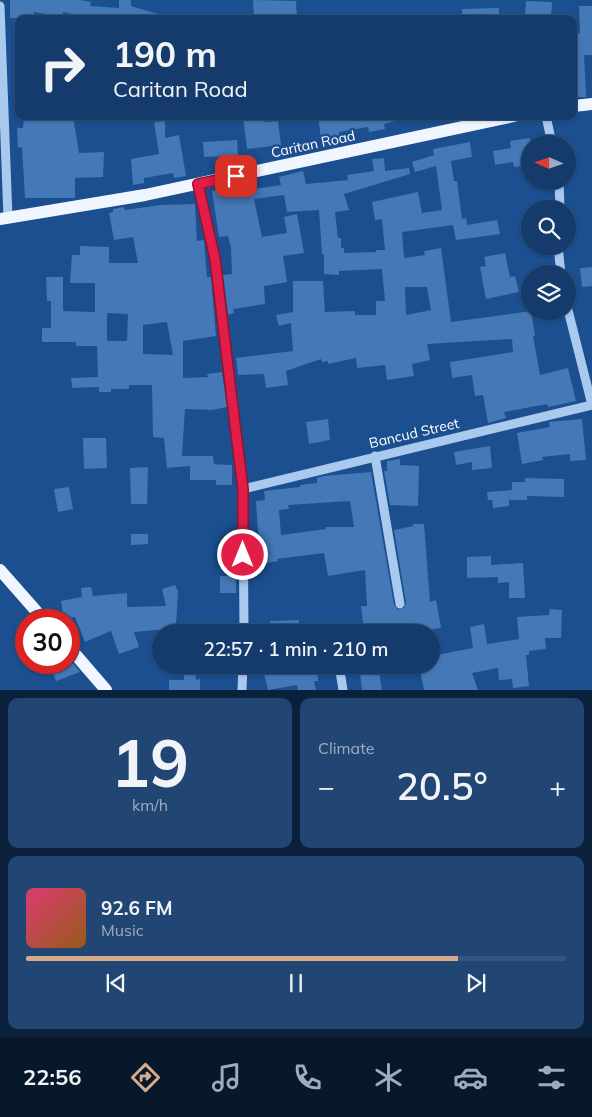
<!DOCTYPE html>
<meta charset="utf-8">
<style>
:root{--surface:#143b6b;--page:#214673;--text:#f1f3f6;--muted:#9dadc1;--line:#33557e;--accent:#d6ab8b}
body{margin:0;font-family:Mulish,sans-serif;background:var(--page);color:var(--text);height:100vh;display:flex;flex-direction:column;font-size:19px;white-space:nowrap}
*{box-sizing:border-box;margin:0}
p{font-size:16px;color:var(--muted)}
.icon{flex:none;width:28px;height:28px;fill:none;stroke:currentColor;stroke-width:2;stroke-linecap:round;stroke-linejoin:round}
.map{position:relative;height:690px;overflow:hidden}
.details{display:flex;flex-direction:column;gap:8px;padding:8px;background:#0b203b;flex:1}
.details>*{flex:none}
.top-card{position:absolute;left:15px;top:15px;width:562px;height:105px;border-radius:10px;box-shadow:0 1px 4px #0004,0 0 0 1px var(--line);background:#143b6b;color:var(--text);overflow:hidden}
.needle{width:32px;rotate:272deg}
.controls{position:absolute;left:521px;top:135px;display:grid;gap:10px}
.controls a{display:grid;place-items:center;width:55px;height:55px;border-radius:50%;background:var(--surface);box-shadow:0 1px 4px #0004,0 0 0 1px var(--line);font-size:25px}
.speed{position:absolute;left:15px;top:609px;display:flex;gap:10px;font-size:25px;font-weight:700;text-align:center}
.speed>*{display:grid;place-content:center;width:65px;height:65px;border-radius:50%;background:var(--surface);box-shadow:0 1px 4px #0004,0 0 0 1px var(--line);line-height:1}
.speed .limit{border:8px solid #d22;background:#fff;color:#111}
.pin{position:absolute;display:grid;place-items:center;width:42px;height:42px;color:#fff;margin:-21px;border-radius:10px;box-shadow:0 2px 8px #0006}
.me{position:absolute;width:55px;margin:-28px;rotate:0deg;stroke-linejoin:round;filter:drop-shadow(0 0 4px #0008)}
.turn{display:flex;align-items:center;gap:18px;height:105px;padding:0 15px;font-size:22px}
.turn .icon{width:65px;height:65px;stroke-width:2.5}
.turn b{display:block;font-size:35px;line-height:42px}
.big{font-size:38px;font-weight:600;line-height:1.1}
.details .widget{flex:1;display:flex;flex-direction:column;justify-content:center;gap:8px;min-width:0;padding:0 18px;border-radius:10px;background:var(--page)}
.details .dial{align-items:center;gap:0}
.dial b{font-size:65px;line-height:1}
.song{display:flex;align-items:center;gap:15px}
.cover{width:60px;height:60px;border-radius:8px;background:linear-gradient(135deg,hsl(340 70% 55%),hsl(30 70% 35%))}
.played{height:5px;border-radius:2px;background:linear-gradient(90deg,var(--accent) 80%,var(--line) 80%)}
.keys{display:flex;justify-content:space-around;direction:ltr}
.heat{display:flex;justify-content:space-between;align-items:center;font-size:28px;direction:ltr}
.details .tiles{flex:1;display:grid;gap:8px;grid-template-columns:1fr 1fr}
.widget:last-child{grid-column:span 2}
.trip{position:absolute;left:152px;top:624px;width:288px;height:50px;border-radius:25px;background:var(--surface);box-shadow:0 1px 4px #0004,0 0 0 1px var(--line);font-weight:600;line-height:50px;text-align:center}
.menu{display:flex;height:80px;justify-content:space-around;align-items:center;background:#08182b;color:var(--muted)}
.menu .icon{width:35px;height:35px}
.menu .current{color:var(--accent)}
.menu b{font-size:22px;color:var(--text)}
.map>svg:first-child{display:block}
</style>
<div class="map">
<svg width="592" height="690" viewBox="0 0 592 690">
<rect width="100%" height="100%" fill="#1b4f8f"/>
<path fill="#4478b7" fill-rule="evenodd" d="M10 0H80L91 2 90 6 119 8V0H131V6L165 16V19H94L63 12V17L34 12V19L10 18Z
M253 0 296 1 297 19H254Z
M526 1 552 2 551 19H525Z
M579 6H592V55H584L586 97H574V33H580Z
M499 8V19H462V9Z
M24 116H73L79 153 104 152 103 177 75 178V198H25L22 147 18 148 17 128H23Z
M243 116H264V122L278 121 281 145 247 149Z
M318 116H395V121L384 124 385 129 369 132 368 127 339 132 341 143 322 145Z
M165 121V138L179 135 186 176 174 178 173 173 144 178V183L133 185 131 159 159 154 154 122Z
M530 138V165L514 167 513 162 495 165 493 151 511 148 510 141Z
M237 140 238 156 204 157 203 142Z
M470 142 472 157 451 161 454 181H457L462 219 466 218 467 225 497 220 500 234 456 240 453 225 402 232 404 258 425 255 424 251 441 248 451 322 531 311 535 336H533L540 375 568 368 576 401 548 407 547 404 504 412 506 418 488 423 483 395 475 396 472 375 452 378 450 362 513 352 512 339 427 344 430 360 412 364 414 376 387 380 385 365 357 368 356 358 328 364V361L322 362 321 359 286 371 288 385 266 388 264 374 238 375 236 358 293 351 291 323 279 326 276 315 293 312V281H323L325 312 355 311V315H376V301H385L382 269 339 271V275L324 274V254L322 255 319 210 287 212 284 195 254 199 262 237 287 233 284 217 297 214 304 253 283 256 287 282 264 286 265 304 233 309 234 313 228 315 223 275 232 274 231 248 228 236 219 237 212 191 246 183 248 190 281 185 279 177 303 171 306 184 348 180 347 175 374 171 372 159 384 158 385 171 409 168 410 174 344 194 349 210 335 212 338 238H341V248H344V253L376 252V250H385L382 219 375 220 372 202 418 192 422 213 442 210 436 166 415 172 412 162 434 155 433 149ZM405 287H427L431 310 406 315Z
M195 204 197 241 204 240 207 277H211L216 336 183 341V378L208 377 207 374 222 372 227 407 212 410 185 409 182 456H213L214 464H210L232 465V485H216V480H190V466L167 468 164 438 153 437 152 385H129V389H111V392H99V387L72 388 71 378 98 377 97 346H76V342H42V328H51V301H47L46 277H63V311L95 312V283H70L72 255H80V246L109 247V263H138L133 237 114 240 109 213 113 212V209L124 207 125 210 161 205ZM107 313 128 314 127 341H107ZM167 322 173 355 143 354V325Z
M505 253 510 277 515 276 519 292 486 299 480 267 486 266 484 257Z
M592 267V286L582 287 580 268Z
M328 419 330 440 309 444 306 422Z
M582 419 586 460 570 461V454L542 457 543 460 522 464 517 433 550 427 549 422Z
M83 438H106L107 468 84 469Z
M490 446 492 468 472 470V462L456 465 454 452Z
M400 459V465L419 466 418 506 390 505 384 471H387V461Z
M148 467 147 504H131L130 468Z
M371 472 394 605 398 610 404 608 406 603 394 530 413 526V524H424L430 602 436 600 441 628 433 629 434 632H364L361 606H367L365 570 328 576 324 553 277 559 278 561 260 564 256 501 265 500 264 491 300 487V485L317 483V478L324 476ZM350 501 354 527H326V529L281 535 279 510 289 509 288 505Z
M525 478 564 479V497L527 496V500H509V506L493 508 492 500H488L487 492 512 490V482H525Z
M69 487 73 509 58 512 54 489Z
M131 534H148V544L131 545Z
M491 556V565L523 563 525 598H509V582L498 583V577L467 578V557Z
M220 576H236V593H220Z
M175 585 178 591 176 626H167V629L134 632 139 647 119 654 111 631 85 642 75 617 64 619 61 601 82 597 81 588 91 587 93 596 127 593V607L166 606 162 589Z
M550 609 562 610 561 638H545L546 649 529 651V655H526L529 686 513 688 512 679 499 680 498 668 472 673 478 690H424L419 665H431V656L473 648 470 627 484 624 487 644 519 639 517 617 549 615Z
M299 620V632H270V621Z
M49 662H72L80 672 56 681Z
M317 665 318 681H314L316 690H298L297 685 268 690 264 674Z
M359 665H378L382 690H362Z
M184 670H196V680L200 679V690H169V680H184Z"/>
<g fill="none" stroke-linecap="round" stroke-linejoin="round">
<path stroke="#a9c9ee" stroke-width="9" d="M0 6 8 218
M546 116 552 144
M559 181 560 209
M197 184 215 259 243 489 244 632
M558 246 561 274
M568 310 592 405
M375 456 400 604
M243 489 592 405
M339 665 343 690
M242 690 243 665"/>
<path stroke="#f0f6ff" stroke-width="12" d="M574 106 592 104
M0 219 145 195 514 116
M0 570 44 620
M69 647 106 690"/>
</g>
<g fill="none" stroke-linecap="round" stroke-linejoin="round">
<defs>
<path id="route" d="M236 176 198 184 215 259 236 433 243 489V555"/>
</defs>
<use href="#route" stroke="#92132f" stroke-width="12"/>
<use href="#route" stroke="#e11d48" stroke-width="9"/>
</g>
<g text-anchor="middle" stroke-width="5" stroke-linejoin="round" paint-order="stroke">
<g font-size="14" fill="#fff" stroke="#1b4f8f">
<text transform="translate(313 144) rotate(-12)" y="5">Caritan Road</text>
<text transform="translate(414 433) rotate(-13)" y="5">Bancud Street</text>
</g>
</g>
</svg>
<div class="controls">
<a><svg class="needle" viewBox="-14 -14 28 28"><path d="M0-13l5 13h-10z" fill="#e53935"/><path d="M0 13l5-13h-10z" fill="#9dadc1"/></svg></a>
<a><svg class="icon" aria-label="search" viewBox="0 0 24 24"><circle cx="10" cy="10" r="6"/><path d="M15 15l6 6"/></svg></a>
<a><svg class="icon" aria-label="layers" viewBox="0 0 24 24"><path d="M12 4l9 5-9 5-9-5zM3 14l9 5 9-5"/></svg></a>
</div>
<div class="speed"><div class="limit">30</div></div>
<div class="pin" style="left:236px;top:176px;background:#d93025"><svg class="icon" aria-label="arrive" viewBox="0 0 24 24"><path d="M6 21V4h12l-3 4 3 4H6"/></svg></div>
<svg class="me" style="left:243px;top:555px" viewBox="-20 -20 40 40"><circle r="17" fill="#e11d48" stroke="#fff" stroke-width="3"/><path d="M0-11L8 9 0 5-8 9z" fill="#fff"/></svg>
<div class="trip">22:57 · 1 min · 210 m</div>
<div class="top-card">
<div class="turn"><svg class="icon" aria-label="right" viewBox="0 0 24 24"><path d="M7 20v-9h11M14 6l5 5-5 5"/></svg><div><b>190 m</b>Caritan Road</div></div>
</div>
</div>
<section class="details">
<div class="tiles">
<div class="widget dial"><b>19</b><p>km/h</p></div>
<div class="widget"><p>Climate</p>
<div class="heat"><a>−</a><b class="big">20.5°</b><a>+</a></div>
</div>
<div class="widget">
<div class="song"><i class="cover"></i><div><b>92.6 FM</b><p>Music</p></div></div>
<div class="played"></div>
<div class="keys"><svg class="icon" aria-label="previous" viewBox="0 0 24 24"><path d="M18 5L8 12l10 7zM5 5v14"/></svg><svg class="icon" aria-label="pause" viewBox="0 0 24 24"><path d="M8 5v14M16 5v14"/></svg><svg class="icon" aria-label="next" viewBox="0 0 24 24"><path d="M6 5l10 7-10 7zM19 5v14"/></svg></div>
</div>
</div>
</section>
<nav class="menu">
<b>22:56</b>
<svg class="icon current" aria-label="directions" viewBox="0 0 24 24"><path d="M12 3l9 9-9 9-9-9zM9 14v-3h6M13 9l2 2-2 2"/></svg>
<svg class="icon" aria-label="music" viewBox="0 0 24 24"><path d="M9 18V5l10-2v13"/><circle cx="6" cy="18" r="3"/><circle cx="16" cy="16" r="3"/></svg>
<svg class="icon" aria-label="phone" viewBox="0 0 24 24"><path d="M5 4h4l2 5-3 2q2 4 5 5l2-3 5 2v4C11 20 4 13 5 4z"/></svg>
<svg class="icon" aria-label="climate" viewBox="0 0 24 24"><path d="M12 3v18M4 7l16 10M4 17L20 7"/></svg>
<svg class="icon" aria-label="car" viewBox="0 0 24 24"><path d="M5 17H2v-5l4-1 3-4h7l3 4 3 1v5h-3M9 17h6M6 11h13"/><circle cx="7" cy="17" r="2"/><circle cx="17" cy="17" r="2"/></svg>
<svg class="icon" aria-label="filters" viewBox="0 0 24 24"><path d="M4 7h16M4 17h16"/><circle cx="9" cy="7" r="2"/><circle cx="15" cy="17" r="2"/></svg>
</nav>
